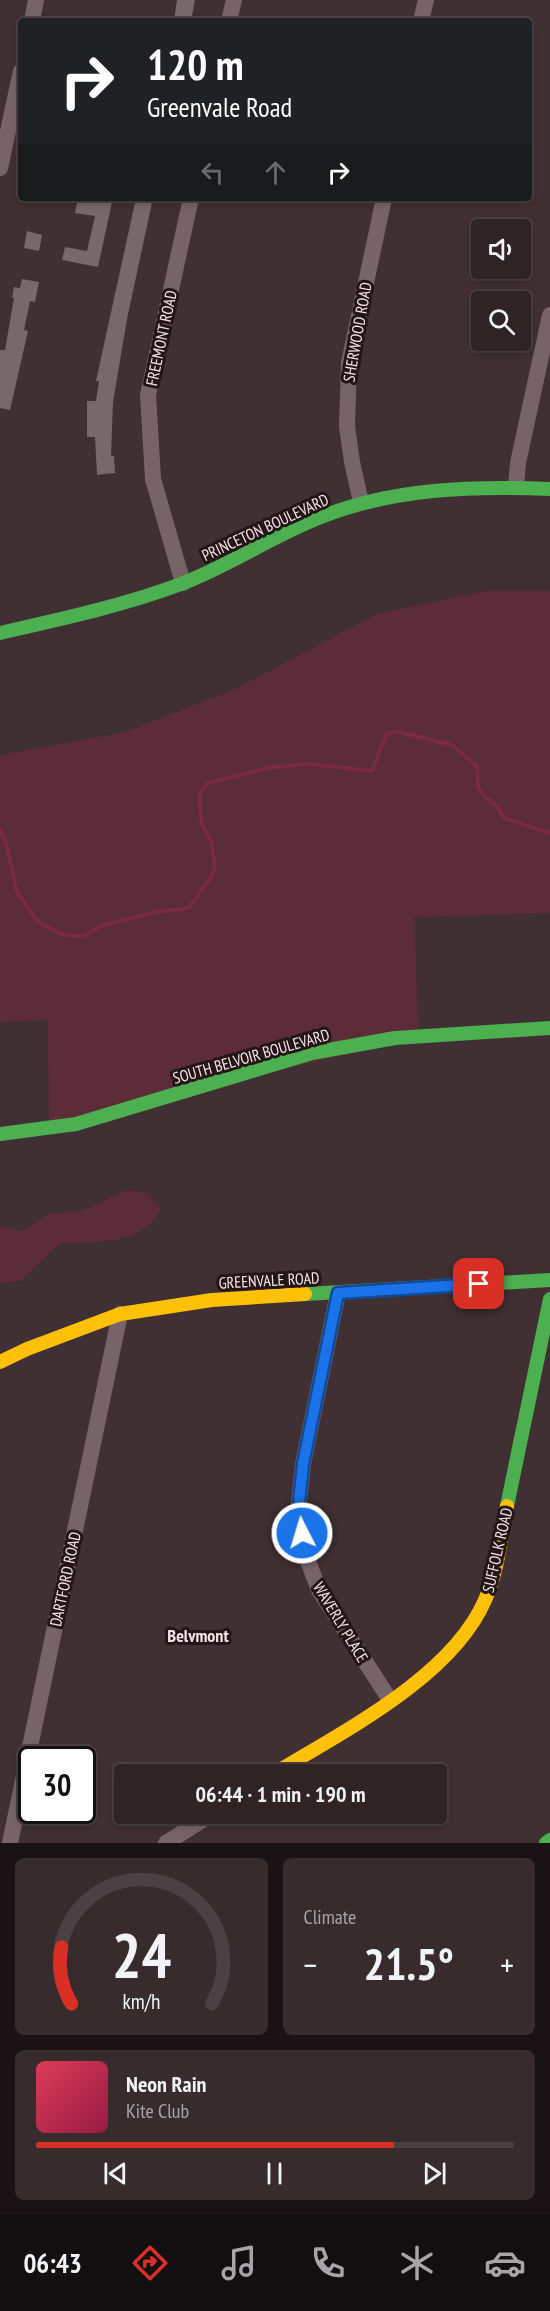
<!DOCTYPE html>
<meta charset="utf-8">
<style>
:root{--surface:#302326;--page:#382b2e;--text:#f1f3f6;--muted:#a8a4a7;--line:#4b4043;--accent:#d93025}
body{margin:0;font-family:"PT Sans Narrow",sans-serif;background:var(--page);color:var(--text);height:100vh;display:flex;flex-direction:column;font-size:22px;white-space:nowrap}
*{box-sizing:border-box;margin:0}
p{font-size:20px;color:var(--muted)}
.icon{flex:none;width:33px;height:33px;fill:none;stroke:currentColor;stroke-width:2;stroke-linecap:round;stroke-linejoin:round}
.map{position:relative;height:1843px;overflow:hidden}
.drawer{display:flex;flex-direction:column;gap:15px;padding:15px;background:#1a1315;flex:1}
.drawer>*{flex:none}
.banner{position:absolute;left:18px;top:18px;width:514px;height:183px;border-radius:6px;box-shadow:0 3px 9px #0003,0 0 0 2px var(--line);background:#202124;color:#fff;overflow:hidden}
.fabs{position:absolute;left:471px;top:219px;display:grid;gap:12px}
.fabs a{display:grid;place-items:center;width:60px;height:60px;border-radius:6px;background:var(--surface);box-shadow:0 3px 9px #0003,0 0 0 2px var(--line);font-size:30px}
.speed{position:absolute;left:18px;top:1746px;display:flex;gap:12px;font-size:30px;font-weight:700;text-align:center}
.speed>*{display:grid;place-content:center;width:78px;height:78px;border-radius:50%;background:var(--surface);box-shadow:0 3px 9px #0003,0 0 0 2px var(--line);line-height:1}
.speed .limit{border:3px solid #111;border-radius:9px;background:#fff;color:#111}
.pin{position:absolute;display:grid;place-items:center;width:51px;height:51px;color:#fff;margin:-26px;border-radius:12px;box-shadow:0 3px 9px #0006}
.me{position:absolute;width:66px;margin:-33px;rotate:355deg;stroke-linejoin:round;filter:drop-shadow(0 0 4px #0008)}
.turn{display:flex;align-items:center;gap:21px;height:126px;padding:0 30px;font-size:27px}
.turn .icon{width:78px;height:78px;stroke-width:2.5}
.turn b{display:block;font-size:42px;line-height:51px}
.lanes{display:flex;align-items:center;height:57px;padding:0 30px;background:#0003;justify-content:center;gap:30px;direction:ltr}
.lanes .off{opacity:.35}
.big{font-size:45px;font-weight:700;line-height:1.1}
.drawer .tile{flex:1;display:flex;flex-direction:column;justify-content:center;gap:9px;min-width:0;padding:0 21px;border-radius:9px;background:var(--page)}
.drawer .dial{align-items:center;gap:0}
.dial svg{height:156px;overflow:visible;fill:none;stroke:var(--line);stroke-width:7;stroke-linecap:round;text-anchor:middle}
.dial text{fill:var(--text);stroke:none}
.song{display:flex;align-items:center;gap:18px}
.cover{width:72px;height:72px;border-radius:9px;background:linear-gradient(135deg,hsl(350 70% 55%),hsl(340 70% 35%))}
.played{height:6px;border-radius:3px;background:linear-gradient(90deg,var(--accent) 75%,var(--line) 75%)}
.keys{display:flex;justify-content:space-around;direction:ltr}
.heat{display:flex;justify-content:space-between;align-items:center;font-size:33px;direction:ltr}
.drawer .tiles{flex:1;display:grid;gap:15px;grid-template-columns:1fr 1fr}
.tile:last-child{grid-column:span 2}
.trip{position:absolute;left:114px;top:1764px;width:333px;height:60px;border-radius:6px;background:var(--surface);box-shadow:0 3px 9px #0003,0 0 0 2px var(--line);font-weight:700;line-height:60px;text-align:center}
.tabs{display:flex;height:96px;justify-content:space-around;align-items:center;background:#130e0f;color:var(--muted)}
.tabs .icon{width:42px;height:42px}
.tabs .selected{color:var(--accent)}
.tabs b{font-size:27px;color:var(--text)}
.map>svg:first-child{display:block}
</style>
<div class="map">
<svg width="550" height="1843" viewBox="0 0 550 1843">
<rect width="100%" height="100%" fill="#402f33"/>
<path fill="#5c2c39" d="M486 591H550V913L414 917 419 1036 49 1127 48 1020 0 1022V755L126 732 235 689 377 614Z
M126 1190 147 1193 161 1208C158 1213 155 1220 150 1224 128 1245 88 1242 60 1243L21 1281 0 1283V1226L22 1231 48 1214 82 1211Z"/>
<g fill="none" stroke-linecap="round" stroke-linejoin="round">
<path stroke="#792b42" stroke-width="4" d="M0 830 7 846 17 892 38 922 63 935 84 936 101 926 156 912 189 908 211 877 215 867 211 841 202 825 200 808V792L208 783 267 768 308 764 372 771 387 733 400 732 452 745 477 766 478 787 487 799 497 806 504 818 550 833"/>
</g>
<path fill="#76686b" d="M177 0H195L191 21H174Z
M78 198 112 202 98 267 62 260 65 247 87 251 95 216 75 213Z
M136 198H153L127 319 113 402 111 456H114L115 473 97 475 95 437H87V401H96L99 381H96Z
M27 231 42 235 39 251 24 248Z
M22 279 39 282 35 302 30 301 24 330 28 331 10 410 0 408V350H5L14 298H12L14 287 20 288Z"/>
<g fill="none" stroke-linecap="round" stroke-linejoin="round">
<path stroke="#776468" stroke-width="16" d="M32 21 36 0
M229 21 234 0
M421 21 426 0
M0 168 21 71
M516 487 518 463 550 315
M361 502 352 462 347 426 349 363 384 198
M183 583 153 479 148 395 191 198
M338 1293 303 1464 298 1512 305 1553 319 1590 390 1700
M10 1843 120 1314
M166 1843 212 1814"/>
<path stroke="#4caf50" stroke-width="14" d="M0 633C61 619 122 606 181 584 229 566 272 536 321 517 394 488 472 486 550 489
M0 1134 76 1124 312 1053 395 1038 550 1028
M305 1294 550 1280
M507 1506 550 1299
M546 1843 550 1840"/>
<path stroke="#ffc107" stroke-width="14" d="M0 1362 27 1349 120 1314 212 1300 305 1294
M273 1774C342 1732 452 1677 485 1600 498 1571 501 1537 507 1506"/>
</g>
<g fill="none" stroke-linecap="round" stroke-linejoin="round">
<defs>
<path id="route" d="M302 1533 298 1512 303 1464 338 1293 479 1284"/>
</defs>
<use href="#route" stroke="#114b97" stroke-width="15"/>
<use href="#route" stroke="#1a73e8" stroke-width="10"/>
</g>
<g text-anchor="middle" stroke-width="6" stroke-linejoin="round" paint-order="stroke">
<g font-size="16" fill="#f7e3e7" stroke="#231619">
<text transform="translate(357 332) rotate(-80)" y="6">SHERWOOD ROAD</text>
<text transform="translate(161 338) rotate(-78)" y="6">FREEMONT ROAD</text>
<text transform="translate(265 527) rotate(-25)" y="6">PRINCETON BOULEVARD</text>
<text transform="translate(251 1056) rotate(-16)" y="6">SOUTH BELVOIR BOULEVARD</text>
<text transform="translate(269 1280) rotate(-3)" y="6">GREENVALE ROAD</text>
<text transform="translate(497 1550) rotate(-77)" y="6">SUFFOLK ROAD</text>
<text transform="translate(65 1579) rotate(-78)" y="6">DARTFORD ROAD</text>
<text transform="translate(341 1622) rotate(59)" y="6">WAVERLY PLACE</text>
</g>
<g font-size="18" font-weight="bold" fill="#f7e3e7" stroke="#231619">
<text x="198" y="1642">Belvmont</text>
</g>
</g>
</svg>
<div class="fabs">
<a><svg class="icon" aria-label="sound" viewBox="0 0 24 24"><path d="M4 9h4l5-4v14l-5-4H4zM17 9q2 3 0 6"/></svg></a>
<a><svg class="icon" aria-label="search" viewBox="0 0 24 24"><circle cx="10" cy="10" r="6"/><path d="M15 15l6 6"/></svg></a>
</div>
<div class="speed"><div class="limit">30</div></div>
<div class="pin" style="left:479px;top:1284px;background:#d93025"><svg class="icon" aria-label="arrive" viewBox="0 0 24 24"><path d="M6 21V4h12l-3 4 3 4H6"/></svg></div>
<svg class="me" style="left:302px;top:1533px" viewBox="-20 -20 40 40"><circle r="17" fill="#1a73e8" stroke="#fff" stroke-width="3"/><path d="M0-11L8 9 0 5-8 9z" fill="#fff"/></svg>
<div class="trip">06:44 · 1 min · 190 m</div>
<div class="banner">
<div class="turn"><svg class="icon" aria-label="right" viewBox="0 0 24 24"><path d="M7 20v-9h11M14 6l5 5-5 5"/></svg><div><b>120 m</b>Greenvale Road</div></div>
<div class="lanes"><svg class="icon off" aria-label="left" viewBox="0 0 24 24"><path d="M17 20v-9H6M10 6l-5 5 5 5"/></svg><svg class="icon off" aria-label="ahead" viewBox="0 0 24 24"><path d="M12 20V5M6 11l6-6 6 6"/></svg><svg class="icon" aria-label="right" viewBox="0 0 24 24"><path d="M7 20v-9h11M14 6l5 5-5 5"/></svg></div>
</div>
</div>
<section class="drawer">
<div class="tiles">
<div class="tile dial"><svg viewBox="0 0 100 80">
<path d="M14 69A42 42 0 1 1 86 69"/>
<path d="M14 69A42 42 0 0 1 9 40" stroke="#d93025"/>
<text x="50" y="56" font-size="32" font-weight="700">24</text>
<text x="50" y="72" font-size="11">km/h</text>
</svg></div>
<div class="tile"><p>Climate</p>
<div class="heat"><a>−</a><b class="big">21.5°</b><a>+</a></div>
</div>
<div class="tile">
<div class="song"><i class="cover"></i><div><b>Neon Rain</b><p>Kite Club</p></div></div>
<div class="played"></div>
<div class="keys"><svg class="icon" aria-label="previous" viewBox="0 0 24 24"><path d="M18 5L8 12l10 7zM5 5v14"/></svg><svg class="icon" aria-label="pause" viewBox="0 0 24 24"><path d="M8 5v14M16 5v14"/></svg><svg class="icon" aria-label="next" viewBox="0 0 24 24"><path d="M6 5l10 7-10 7zM19 5v14"/></svg></div>
</div>
</div>
</section>
<nav class="tabs">
<b>06:43</b>
<svg class="icon selected" aria-label="directions" viewBox="0 0 24 24"><path d="M12 3l9 9-9 9-9-9zM9 14v-3h6M13 9l2 2-2 2"/></svg>
<svg class="icon" aria-label="music" viewBox="0 0 24 24"><path d="M9 18V5l10-2v13"/><circle cx="6" cy="18" r="3"/><circle cx="16" cy="16" r="3"/></svg>
<svg class="icon" aria-label="phone" viewBox="0 0 24 24"><path d="M5 4h4l2 5-3 2q2 4 5 5l2-3 5 2v4C11 20 4 13 5 4z"/></svg>
<svg class="icon" aria-label="climate" viewBox="0 0 24 24"><path d="M12 3v18M4 7l16 10M4 17L20 7"/></svg>
<svg class="icon" aria-label="car" viewBox="0 0 24 24"><path d="M5 17H2v-5l4-1 3-4h7l3 4 3 1v5h-3M9 17h6M6 11h13"/><circle cx="7" cy="17" r="2"/><circle cx="17" cy="17" r="2"/></svg>
</nav>
